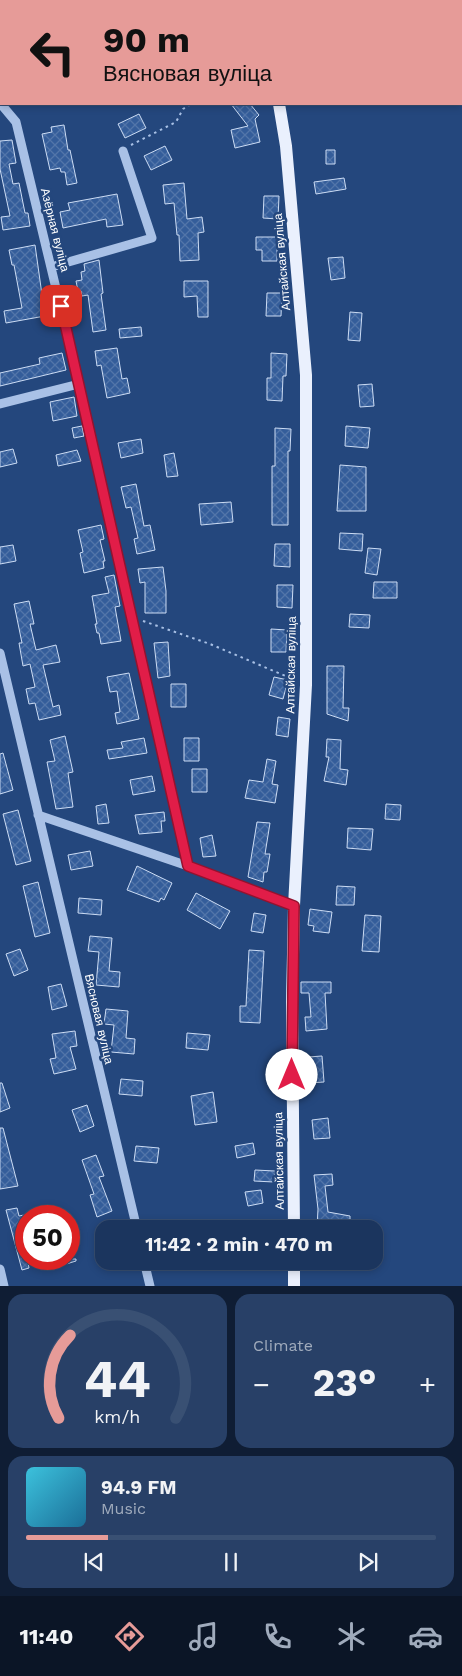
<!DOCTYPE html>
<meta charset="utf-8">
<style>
:root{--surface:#1b355e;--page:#284067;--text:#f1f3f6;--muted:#a0abbc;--line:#395073;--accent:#e69b98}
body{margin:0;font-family:"Work Sans",sans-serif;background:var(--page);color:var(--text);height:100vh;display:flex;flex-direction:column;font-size:19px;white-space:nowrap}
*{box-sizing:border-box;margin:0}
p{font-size:16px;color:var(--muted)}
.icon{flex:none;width:28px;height:28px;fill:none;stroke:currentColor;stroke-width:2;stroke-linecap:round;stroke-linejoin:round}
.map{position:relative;height:1286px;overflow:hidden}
.details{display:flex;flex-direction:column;gap:8px;padding:8px;background:#0f1d34;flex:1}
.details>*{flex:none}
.top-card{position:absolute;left:0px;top:0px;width:462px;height:105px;box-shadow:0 2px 8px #0003,0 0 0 1px var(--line);background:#e69b98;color:#111;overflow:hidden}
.speed{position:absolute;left:15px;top:1205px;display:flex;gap:10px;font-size:25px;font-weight:700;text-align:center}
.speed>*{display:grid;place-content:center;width:65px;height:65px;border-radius:50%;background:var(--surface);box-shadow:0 2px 8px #0003,0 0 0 1px var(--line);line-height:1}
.speed .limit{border:8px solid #d22;background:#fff;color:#111}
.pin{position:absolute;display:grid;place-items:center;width:42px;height:42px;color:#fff;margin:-21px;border-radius:10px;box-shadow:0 2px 8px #0006}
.me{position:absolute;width:55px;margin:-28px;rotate:0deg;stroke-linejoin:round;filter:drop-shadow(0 0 4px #0008)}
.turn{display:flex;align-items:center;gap:18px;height:105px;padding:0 20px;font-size:22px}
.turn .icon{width:65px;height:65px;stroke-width:2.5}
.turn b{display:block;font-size:35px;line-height:42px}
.big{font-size:38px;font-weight:700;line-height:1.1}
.details .tile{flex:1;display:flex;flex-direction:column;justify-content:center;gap:8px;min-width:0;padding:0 18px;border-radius:15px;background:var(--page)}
.details .dial{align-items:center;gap:0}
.dial svg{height:130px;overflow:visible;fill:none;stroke:var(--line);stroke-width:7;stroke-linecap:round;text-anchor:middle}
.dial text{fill:var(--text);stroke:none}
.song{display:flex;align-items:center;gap:15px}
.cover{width:60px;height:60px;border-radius:8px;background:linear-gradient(135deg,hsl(190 70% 55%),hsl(200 70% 35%))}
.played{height:5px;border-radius:2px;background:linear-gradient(90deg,var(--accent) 20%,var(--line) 20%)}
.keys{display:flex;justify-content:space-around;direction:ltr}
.heat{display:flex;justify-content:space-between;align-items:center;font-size:28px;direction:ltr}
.details .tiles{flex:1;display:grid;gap:8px;grid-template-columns:1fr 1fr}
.tile:last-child{grid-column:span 2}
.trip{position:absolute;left:95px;top:1220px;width:288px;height:50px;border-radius:15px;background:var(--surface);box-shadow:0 2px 8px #0003,0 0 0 1px var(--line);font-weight:700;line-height:50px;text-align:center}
.dock{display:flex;height:80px;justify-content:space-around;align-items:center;background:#0b1526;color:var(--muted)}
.dock .icon{width:35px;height:35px}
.dock .current{color:var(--accent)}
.dock b{font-size:22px;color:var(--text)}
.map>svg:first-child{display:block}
</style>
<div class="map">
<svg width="462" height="1286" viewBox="0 0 462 1286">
<defs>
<pattern id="building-cross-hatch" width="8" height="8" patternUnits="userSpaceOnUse" patternTransform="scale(1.25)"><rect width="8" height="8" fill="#345d9a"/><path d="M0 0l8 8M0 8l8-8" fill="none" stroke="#5275a9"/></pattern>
</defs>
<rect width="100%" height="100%" fill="#24477d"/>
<path fill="url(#building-cross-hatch)" stroke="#ccdcf4" d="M231 104H250L259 115 255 119 260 142 235 148 231 130 248 126Z
M139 114 146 128 125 138 118 124Z
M64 125 68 150H70L77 183 67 185 65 172H61L60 168 50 170 42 134 52 132 51 127Z
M12 140 16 163 9 164 13 184 19 183 25 213H28L30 226 3 230 1 217 10 216 0 169V141Z
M165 146 172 160 151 170 144 156Z
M326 150H335V164H326Z
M344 178 346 189 316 194 314 182Z
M184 183 187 219 202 217 204 232 198 233 199 260 180 261 179 235H177L174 203 165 204 163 185Z
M117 194 123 225 107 227 106 219 63 228 60 212 70 210 68 203Z
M264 196H279L278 219 263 218Z
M256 237H277V261H262V250H256Z
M35 245 45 316 6 323 4 311 22 308 14 265H12L9 250Z
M343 257 345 278 331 280 328 258Z
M99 260 103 293 101 294 106 330 93 332 88 295 82 296 81 291H78L76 281 82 280 81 272 85 271 84 264Z
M184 281H208V317H198L197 296 184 297Z
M267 293H282L281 316H266Z
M350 312 362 313 360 341 348 340Z
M141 327 142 336 120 338 119 329Z
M117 348 122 379 127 378 130 393 107 398 101 365 97 366 95 351Z
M62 353 66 370 0 386V373L40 364 39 358Z
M271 353 287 354 286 376H283L282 401 267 400V378H271Z
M372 384 374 406 360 407 358 385Z
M74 397 77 416 53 421 50 402Z
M82 426 84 436 74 438 72 428Z
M346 426 370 428 368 448 345 446Z
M275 428 291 429 290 451H288V525H272V466H275Z
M141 439 143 453 121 458 118 443Z
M13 449 17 463 0 467V452Z
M77 450 81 461 58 466 56 455Z
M174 453 178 476 167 477 164 455Z
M340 465 366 467V511H337Z
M136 484 144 526 150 525 155 550 137 554 134 539 138 538 131 507 126 508 121 487Z
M231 502 233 522 201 525 199 504Z
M101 525 104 539 100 540 105 561H103L104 568 84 573 80 553 83 552 78 530Z
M340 533 363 534 362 551 339 549Z
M275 544H290V567L274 566Z
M13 545 16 561 0 564V547Z
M368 548 381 549 377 575 365 573Z
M163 567 166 591V613H145V582L140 583 138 569Z
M114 575 120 606 115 607 121 641 101 644 99 633H97L95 624H97L92 596 109 593 105 577Z
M374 582H397V598H373Z
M277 585H293L292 608 277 607Z
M29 601 34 624H30L36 650 56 645 60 662 43 665 53 707 59 705 61 715 39 720 35 703 29 704 26 689 35 687 30 664 23 666 19 643H22L14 604Z
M350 614 370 615 369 628 349 627Z
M271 629 287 630 286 652H271Z
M168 642 170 676 158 678 154 643Z
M327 666H344L343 708H349L348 721 327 714Z
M129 673 139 719 117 724 115 713 120 712 117 691 110 692 107 677Z
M274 677 288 680 283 699 269 695Z
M171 684H186V707H171Z
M278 717 290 719 288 737 276 735Z
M65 736 73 772 68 773 73 807 56 809 47 762 55 761 50 740Z
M144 738 147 753 109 759 107 750 123 748 121 742Z
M184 738H199V761H184Z
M327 739 341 740 340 769 348 770 346 785 324 781 329 757H326Z
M3 753 13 790 0 794V754Z
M267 759 276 761 272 784 278 785 275 803 245 798 249 780 263 782Z
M192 769H207V792H192Z
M152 776 155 791 133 795 130 780Z
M106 804 109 823 98 824 96 806Z
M386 804 401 805 400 820 385 819Z
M18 810 31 861 16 865 3 814Z
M164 812 165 821H161L162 832 139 834 135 815Z
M257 822 270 823 265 854H270L267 872H264L263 882 248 877Z
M348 828 373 829 371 850 347 848Z
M212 835 216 856 203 857 200 838Z
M90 851 93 866 71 870 68 855Z
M137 866 172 883 164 900 161 898 159 902 127 890Z
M38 882 50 933 35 937 23 886Z
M337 886 355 887 354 905H336Z
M196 893 230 911 220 929 187 910Z
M79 898 102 900 101 915 78 913Z
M310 909 332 912 329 933 313 931 314 926 308 925Z
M254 913 266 915 263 933 251 931Z
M365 915 381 916 379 952 362 951Z
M90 936 112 938 109 971 120 972 119 987 96 985 99 952 88 951Z
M20 949 28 970 14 976 6 954Z
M249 950 264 951 260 1023 240 1022V1006H246Z
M301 982H331V993H325L327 1029 306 1031 305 1017H311L309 993H301Z
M61 984 67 1006 52 1010 48 987Z
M106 1009 128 1011 126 1038 135 1039 134 1054 111 1052 114 1025 104 1024Z
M75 1031 77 1046 70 1047 76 1069 54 1074 50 1059 56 1058 52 1034Z
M187 1033 210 1035 208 1050 186 1048Z
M322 1056 324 1082 310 1083 308 1057Z
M121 1079 143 1081 142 1096 119 1094Z
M0 1083H2L10 1108 0 1112Z
M213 1092 217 1122 195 1125 191 1096Z
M87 1105 94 1126 80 1132 72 1110Z
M328 1118 330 1138 314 1139 312 1120Z
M0 1128H3L18 1186 0 1189Z
M253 1143 255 1154 237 1158 235 1146Z
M136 1146 159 1148 157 1163 134 1161Z
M96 1155 104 1176 99 1177 112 1211 97 1217 90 1195 94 1194 82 1160Z
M255 1170 275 1171 274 1182 254 1181Z
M332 1174 333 1185 325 1186 328 1212 350 1216V1229L317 1227 318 1209 314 1175Z
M261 1190 263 1203 248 1206 245 1192Z
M17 1208 19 1216 24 1215 26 1222V1239L24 1240 29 1268 22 1270 6 1210Z
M47 1259H76V1261L50 1269Z"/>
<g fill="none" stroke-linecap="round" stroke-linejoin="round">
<path stroke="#a9c1e6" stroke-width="2" stroke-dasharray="2.5 4" stroke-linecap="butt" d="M131 145 176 122 183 109 191 104
M143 621 210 644 295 680"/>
<path stroke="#a9c1e6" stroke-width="9" d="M175 0 177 1
M0 103 16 122 79 384 188 866
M51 267 152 238 123 151
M0 404 79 384
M0 653 137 1229
M38 815 188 866 294 906
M144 1261 150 1286
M0 1269 4 1286"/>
<path stroke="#eaf0fd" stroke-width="12" d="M268 1 270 0
M279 1 280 0
M279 104 286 146 306 375V685L294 906 292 1002 294 1229
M294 1261V1286"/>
</g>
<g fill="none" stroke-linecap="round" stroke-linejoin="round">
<defs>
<path id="route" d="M61 306 188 866 294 906 292 1075"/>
</defs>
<use href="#route" stroke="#92132f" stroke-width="12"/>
<use href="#route" stroke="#e11d48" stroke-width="9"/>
</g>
<g text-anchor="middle" stroke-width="5" stroke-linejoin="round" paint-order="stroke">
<g font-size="12" fill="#fff" stroke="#24477d">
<text transform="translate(55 230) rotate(76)" y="4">Азёрная вуліца</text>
<text transform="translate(282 262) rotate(-95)" y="4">Алтайская вуліца</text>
<text transform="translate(291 665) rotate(-89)" y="4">Алтайская вуліца</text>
<text transform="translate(99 1019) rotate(77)" y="4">Вясновая вуліца</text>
<text transform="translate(279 1161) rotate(-91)" y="4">Алтайская вуліца</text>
</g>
</g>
</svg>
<div class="speed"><div class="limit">50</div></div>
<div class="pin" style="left:61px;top:306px;background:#d93025"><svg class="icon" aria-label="arrive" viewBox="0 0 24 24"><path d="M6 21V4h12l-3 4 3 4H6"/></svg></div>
<svg class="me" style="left:292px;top:1075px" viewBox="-20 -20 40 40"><circle r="19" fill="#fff"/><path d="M0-13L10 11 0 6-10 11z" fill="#e11d48"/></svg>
<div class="trip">11:42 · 2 min · 470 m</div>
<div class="top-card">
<div class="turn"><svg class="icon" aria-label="left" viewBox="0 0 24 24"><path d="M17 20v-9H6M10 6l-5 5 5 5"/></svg><div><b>90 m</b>Вясновая вуліца</div></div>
</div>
</div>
<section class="details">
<div class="tiles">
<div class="tile dial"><svg viewBox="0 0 100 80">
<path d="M14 69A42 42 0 1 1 86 69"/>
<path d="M14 69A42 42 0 0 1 21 18" stroke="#e69b98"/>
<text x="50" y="56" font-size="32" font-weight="700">44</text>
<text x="50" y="72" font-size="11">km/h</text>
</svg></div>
<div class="tile"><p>Climate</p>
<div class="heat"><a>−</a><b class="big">23°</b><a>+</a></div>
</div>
<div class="tile">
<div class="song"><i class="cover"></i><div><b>94.9 FM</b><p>Music</p></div></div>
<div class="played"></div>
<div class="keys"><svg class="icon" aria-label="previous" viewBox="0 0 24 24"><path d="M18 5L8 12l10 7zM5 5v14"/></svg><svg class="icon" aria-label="pause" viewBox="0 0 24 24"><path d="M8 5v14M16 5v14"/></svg><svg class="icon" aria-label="next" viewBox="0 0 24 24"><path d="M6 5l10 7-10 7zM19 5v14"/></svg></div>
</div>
</div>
</section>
<nav class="dock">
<b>11:40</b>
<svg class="icon current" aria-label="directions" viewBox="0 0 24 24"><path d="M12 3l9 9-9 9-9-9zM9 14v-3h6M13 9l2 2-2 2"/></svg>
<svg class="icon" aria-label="music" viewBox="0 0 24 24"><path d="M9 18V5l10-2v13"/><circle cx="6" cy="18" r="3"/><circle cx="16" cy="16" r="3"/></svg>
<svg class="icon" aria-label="phone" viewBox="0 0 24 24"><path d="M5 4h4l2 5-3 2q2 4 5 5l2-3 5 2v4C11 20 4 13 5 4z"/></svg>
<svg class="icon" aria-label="climate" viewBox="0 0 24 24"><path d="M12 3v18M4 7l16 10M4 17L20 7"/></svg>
<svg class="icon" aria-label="car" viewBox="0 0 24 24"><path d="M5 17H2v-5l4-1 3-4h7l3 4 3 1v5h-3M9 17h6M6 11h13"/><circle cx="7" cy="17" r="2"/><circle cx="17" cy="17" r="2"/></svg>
</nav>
